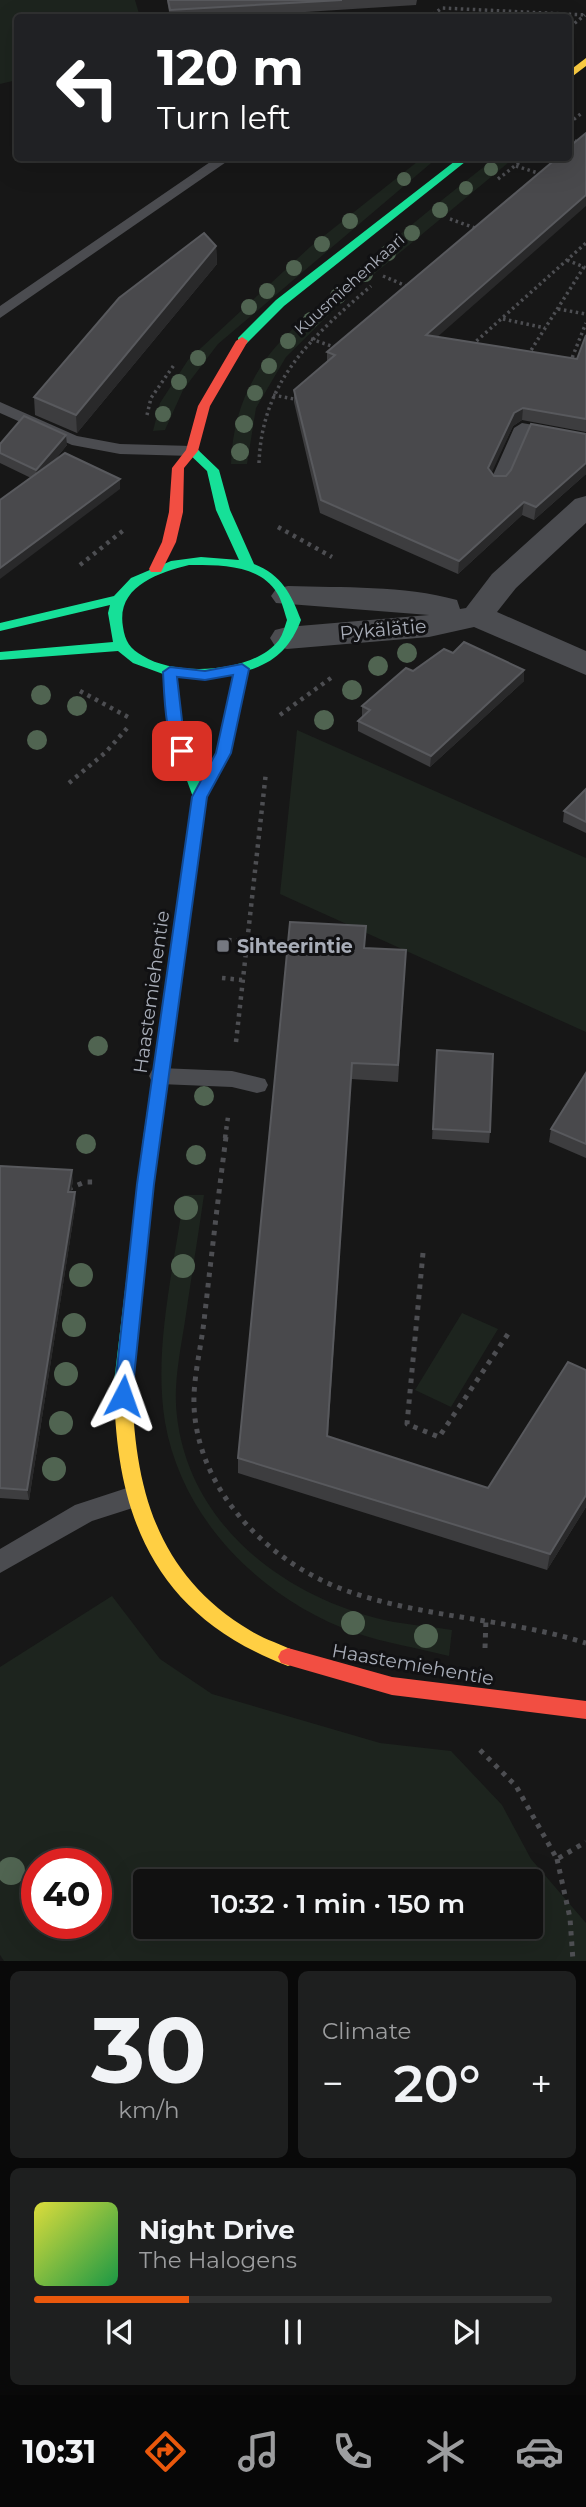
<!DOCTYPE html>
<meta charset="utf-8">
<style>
:root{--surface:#111;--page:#1e1f1f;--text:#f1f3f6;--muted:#9c9d9f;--line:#303131;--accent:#ea580c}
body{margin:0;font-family:Montserrat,sans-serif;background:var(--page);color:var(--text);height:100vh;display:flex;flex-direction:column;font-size:26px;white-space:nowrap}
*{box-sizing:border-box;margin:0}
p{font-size:23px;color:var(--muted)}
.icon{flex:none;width:38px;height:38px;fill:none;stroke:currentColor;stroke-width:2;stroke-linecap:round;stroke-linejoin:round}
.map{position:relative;height:1961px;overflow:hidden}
.details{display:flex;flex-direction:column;gap:10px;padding:10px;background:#090909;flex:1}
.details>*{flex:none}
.banner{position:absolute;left:14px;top:14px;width:558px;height:147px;border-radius:7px;box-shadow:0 7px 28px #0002,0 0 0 2px var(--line);background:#202124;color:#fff;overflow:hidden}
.speed{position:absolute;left:21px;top:1848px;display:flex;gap:14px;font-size:35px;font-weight:700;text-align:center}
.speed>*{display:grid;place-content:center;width:91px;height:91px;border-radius:50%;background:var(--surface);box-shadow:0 7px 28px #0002,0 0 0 2px var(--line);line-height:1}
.speed .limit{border:10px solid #d22;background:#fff;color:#111}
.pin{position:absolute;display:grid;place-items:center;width:60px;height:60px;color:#fff;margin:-30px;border-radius:14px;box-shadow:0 4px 10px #0006}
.me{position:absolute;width:77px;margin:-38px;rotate:4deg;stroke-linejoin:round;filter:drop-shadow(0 0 5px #0008)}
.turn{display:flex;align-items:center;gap:24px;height:147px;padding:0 28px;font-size:32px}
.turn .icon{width:91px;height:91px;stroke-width:2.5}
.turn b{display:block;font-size:49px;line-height:60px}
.big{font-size:52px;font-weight:600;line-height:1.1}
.details .tile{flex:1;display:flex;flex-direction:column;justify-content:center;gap:10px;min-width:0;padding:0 24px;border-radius:10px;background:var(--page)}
.details .dial{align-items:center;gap:0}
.dial b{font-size:91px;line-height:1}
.song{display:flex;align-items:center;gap:21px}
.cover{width:84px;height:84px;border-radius:10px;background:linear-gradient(135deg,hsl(60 70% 55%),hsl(140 70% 35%))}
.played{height:7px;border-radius:4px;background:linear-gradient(90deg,var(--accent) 30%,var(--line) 30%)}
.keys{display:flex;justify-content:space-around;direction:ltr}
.heat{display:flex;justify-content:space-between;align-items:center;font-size:38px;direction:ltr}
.details .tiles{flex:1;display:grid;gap:10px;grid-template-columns:1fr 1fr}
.tile:last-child{grid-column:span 2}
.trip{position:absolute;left:133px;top:1869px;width:410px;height:70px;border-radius:7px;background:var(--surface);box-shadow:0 7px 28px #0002,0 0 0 2px var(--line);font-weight:600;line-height:70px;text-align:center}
.tab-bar{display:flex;height:112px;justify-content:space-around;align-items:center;background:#070707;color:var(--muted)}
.tab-bar .icon{width:49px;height:49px}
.tab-bar .on{color:var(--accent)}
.tab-bar b{font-size:32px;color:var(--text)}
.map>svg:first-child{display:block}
</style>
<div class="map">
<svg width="586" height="1961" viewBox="0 0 586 1961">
<rect width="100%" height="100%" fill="#171717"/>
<path fill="#1d241e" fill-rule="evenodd" d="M0 0H135L140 17 18 18 17 80 0 84Z
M422 158H437L218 344 183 390 165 430 153 431 160 403 188 360 310 247Z
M495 158H514L350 294 286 357 256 408 247 464H231C232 431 240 401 257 373 275 342 303 319 330 295 383 247 439 202 495 158Z
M297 730 586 858V1032L280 894Z
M184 1195H204C198 1237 191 1279 185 1321 180 1353 173 1385 177 1417 190 1525 283 1596 384 1620 406 1625 430 1626 452 1630L449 1656C418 1648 385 1643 356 1633 263 1600 182 1521 165 1422 153 1349 174 1267 184 1195Z
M462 1313 498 1329 451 1407 415 1390Z
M112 1596 160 1659 212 1694 380 1743 451 1751 502 1805 531 1859 586 1923V1961H4L0 1955V1667ZM37 1864H96V1923H37ZM145 1881H530V1927H145Z"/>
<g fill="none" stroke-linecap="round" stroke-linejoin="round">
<path stroke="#4d4e52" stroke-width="3.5" stroke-dasharray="2.5 3.5" stroke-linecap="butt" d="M428 18 442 8 586 15
M570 27 585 15
M569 123 582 113
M569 139 586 145
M516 166 541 174
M498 179 525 158
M450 219 478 229
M383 276 411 288
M558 309 586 314
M503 319 545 328
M311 339 337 348
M472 345 586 243
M528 355 584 267 567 260
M570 363 586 323
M273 395 299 400
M147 415 151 398 174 365
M259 463C262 380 312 337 371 286"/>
<path stroke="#4d4e52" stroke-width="4.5" stroke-dasharray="3.5 5" stroke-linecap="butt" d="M278 527 332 557
M80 565 125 529
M80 691 128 717
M280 715 335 675
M69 783 106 752 129 726
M228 940 246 941
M222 978 242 980
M236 1042 266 772
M225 1138 228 1117"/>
<path stroke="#4d4e52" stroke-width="5" stroke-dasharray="4.5 6" stroke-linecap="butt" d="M226 1137C218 1198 211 1260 204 1321 201 1348 193 1378 194 1406 198 1494 273 1567 353 1593 428 1618 510 1619 586 1643
M68 1189 85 1182H96
M423 1253 407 1424 439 1437 508 1334
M485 1648 486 1619
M480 1750 516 1786 557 1859 586 1842
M557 1859 570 1918 573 1961"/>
<path fill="#4b4c50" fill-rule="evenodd" d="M216 158H232L0 318V306Z
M0 402 77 436 120 444 192 446 200 451 192 456 120 454 72 445 0 413Z
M522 423 586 434V444L528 434 508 482 505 486H493L490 482 514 428Z
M160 1068 232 1071 265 1079 268 1085 265 1091 257 1093 232 1087 160 1084 152 1082 149 1076 152 1070Z
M133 1486 142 1489 145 1497 142 1505 92 1521 0 1573V1549L75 1505Z"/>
<path fill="#4b4c50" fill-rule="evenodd" d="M586 496V523L516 588 497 612 586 651V675L474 627 429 637 287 649 275 646 270 638 275 630 287 627 429 615 276 603 271 596 276 589 288 586C343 588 403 585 457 600L460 609 466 608 492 574 575 499Z"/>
<path fill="#16e098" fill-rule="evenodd" d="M459 158H470L284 306 246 344H238V338L276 300Z
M192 447 196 448 219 470 230 510 254 564C282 575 291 594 301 620 291 646 276 662 249 670L230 753 207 797 159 1139 132 1382 129 1387 123 1390 117 1387 114 1382 143 1139 193 797 168 729 163 674 133 663 118 651 0 660V652L113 642 108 613 110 605 0 631V623L114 596 131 578 171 561 201 557 239 560 216 510 207 471 186 451ZM189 565C219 565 259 564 277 593 282 601 284 611 287 620 285 626 283 634 279 640 254 673 176 677 143 656 130 649 125 641 123 627 116 587 157 573 189 565ZM234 674 216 753 201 781 182 729 177 677 203 678Z"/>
<path fill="#ffcf43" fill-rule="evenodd" d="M586 58V66L569 79V71Z
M123 1374 129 1377 132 1382C134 1486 155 1574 251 1631 264 1639 280 1644 295 1651L298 1657 295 1663 288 1666C154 1615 115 1517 114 1382L117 1377Z"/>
<path fill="#f24e42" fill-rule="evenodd" d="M242 337 248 341 210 406 198 451 184 468 183 512 176 542 161 572H151L149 569 162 542 169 512 172 468 186 450 198 406 236 341Z
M288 1648 392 1677 586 1701V1719L392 1695 281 1663 278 1657 281 1651Z"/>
</g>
<g fill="#506451">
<circle cx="491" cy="169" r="7"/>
<circle cx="404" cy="179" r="7"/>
<circle cx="466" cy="188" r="7"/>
<circle cx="440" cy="210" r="8"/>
<circle cx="350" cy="221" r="8"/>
<circle cx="412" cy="233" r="8"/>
<circle cx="322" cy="244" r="8"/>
<circle cx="388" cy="253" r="8"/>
<circle cx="294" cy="268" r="8"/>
<circle cx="365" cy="274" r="8"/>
<circle cx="267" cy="291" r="8"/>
<circle cx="338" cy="296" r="8"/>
<circle cx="249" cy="307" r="8"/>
<circle cx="311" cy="320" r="8"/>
<circle cx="288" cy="341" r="8"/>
<circle cx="198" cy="358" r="8"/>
<circle cx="269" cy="366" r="8"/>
<circle cx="179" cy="382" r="8"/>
<circle cx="255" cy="393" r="8"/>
<circle cx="163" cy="414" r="8"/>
<circle cx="244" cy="424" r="9"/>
<circle cx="240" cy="452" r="9"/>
<circle cx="407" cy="653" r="10"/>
<circle cx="378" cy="666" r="10"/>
<circle cx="352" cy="690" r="10"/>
<circle cx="41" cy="695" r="10"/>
<circle cx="77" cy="706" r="10"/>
<circle cx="324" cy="720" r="10"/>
<circle cx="37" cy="740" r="10"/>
<circle cx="98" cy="1046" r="10"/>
<circle cx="204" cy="1096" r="10"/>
<circle cx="86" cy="1144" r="10"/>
<circle cx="196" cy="1155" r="10"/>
<circle cx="186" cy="1208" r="12"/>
<circle cx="183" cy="1266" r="12"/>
<circle cx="81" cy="1275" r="12"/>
<circle cx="74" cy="1325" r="12"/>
<circle cx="66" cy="1374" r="12"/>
<circle cx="61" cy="1423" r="12"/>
<circle cx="54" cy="1469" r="12"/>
<circle cx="353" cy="1623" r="12"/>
<circle cx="426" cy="1636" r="12"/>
<circle cx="11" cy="1871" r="14"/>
</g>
<path fill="#3d3d3f" d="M167 0H417L416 5 209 18H170Z
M216 246 217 264 77 433 35 415 34 397Z
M586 335V432L522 420 513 426 491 472 494 476H506L586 434V474L534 520 522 515 458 574 320 513 294 402V390L327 361V352L438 337 577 359Z
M0 444 67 445 53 462 120 479V489L31 478 0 463Z
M413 671 524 681 430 767 358 731V721L362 717V706Z
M586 789V833L563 822 564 811Z
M365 948 406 950 398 1082 351 1079 328 1436 488 1488 586 1370V1507L547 1570 238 1473V1458Z
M437 1050 490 1132 489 1143 432 1139Z
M586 1073V1158L549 1142 551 1129Z
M0 1166 73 1180 71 1192 76 1202 29 1500 0 1498Z"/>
<path fill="#29292a" d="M586 195V206L426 347V335Z
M216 246 217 264 77 433 76 415Z
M523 408 522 420 513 426 488 481V468L514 413Z
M66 435 67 445 37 481 36 470Z
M586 463V474L534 520 536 507Z
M120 479V489L0 579V568Z
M524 502 522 515 458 574 459 561Z
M524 670V681L430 767 431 756Z
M352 1063 351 1079 327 1451V1436Z
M72 1170 73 1180 69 1202 68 1192Z
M75 1192 76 1202 29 1500 27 1490Z
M586 1495V1507L547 1570 550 1554Z"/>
<path fill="#49494c" stroke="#58595d" stroke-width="2" d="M168 0H342L170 10Z
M586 133V195L426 335 577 359 586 335V419L523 408 514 413 488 468 494 476H506L511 470 531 424 586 434V463L536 507 524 502 459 561 321 500 294 390 335 355 327 352 557 158H569V147Z
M204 233 216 246 76 415 34 397 119 298Z
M24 416 66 435 36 470 0 453V444Z
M65 453 120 479 0 568V500Z
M464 642 524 670 431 756 358 721 370 710 362 706 406 668 413 671 444 649 453 653Z
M586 789V822L564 811Z
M290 922 366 926 364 948 406 950 398 1065 352 1063 327 1436 488 1488 568 1362 586 1370V1495L550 1554 238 1458Z
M437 1050 493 1054 490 1132 433 1129Z
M586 1073V1144L551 1129Z
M0 1166 72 1170 68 1192H75L27 1490 0 1488Z"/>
<path fill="#1a73e8" stroke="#114b97" stroke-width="2" d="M242 664 249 669 231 753 207 797 154 1184 132 1396 130 1401H117L114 1396 137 1184 192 797 216 753 233 675 205 680 177 677 183 729 190 751 182 756C165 751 164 689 163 672L170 667 205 671Z"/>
<rect fill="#757880" stroke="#111113" stroke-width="2.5" x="216" y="939" width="14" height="14" rx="3.5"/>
<g text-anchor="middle" stroke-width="6" stroke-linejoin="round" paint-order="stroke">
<g font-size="16" fill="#a8adb8" stroke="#111113">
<text transform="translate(349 284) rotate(-42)" y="6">Kuusmiehenkaari</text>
</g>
<g font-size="19" fill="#a8adb8" stroke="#111113">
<text transform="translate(383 629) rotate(-5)" y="7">Pykälätie</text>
<text transform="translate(151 992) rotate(-82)" y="7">Haastemiehentie</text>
<text transform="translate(413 1664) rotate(10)" y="7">Haastemiehentie</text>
</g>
<g font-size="19" font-weight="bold" fill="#a8adb8" stroke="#111113" text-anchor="start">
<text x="237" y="953">Sihteerintie</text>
</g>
</g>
</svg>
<div class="speed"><div class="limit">40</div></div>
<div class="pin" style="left:182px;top:751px;background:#d93025"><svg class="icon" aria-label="arrive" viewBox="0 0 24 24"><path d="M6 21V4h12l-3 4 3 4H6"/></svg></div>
<svg class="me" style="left:123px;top:1396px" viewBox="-20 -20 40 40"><path d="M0-17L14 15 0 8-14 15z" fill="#1a73e8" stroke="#fff" stroke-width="4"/></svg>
<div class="trip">10:32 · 1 min · 150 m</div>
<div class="banner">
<div class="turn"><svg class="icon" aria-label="left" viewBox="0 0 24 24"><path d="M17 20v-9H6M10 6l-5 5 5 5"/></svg><div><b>120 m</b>Turn left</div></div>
</div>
</div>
<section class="details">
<div class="tiles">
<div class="tile dial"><b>30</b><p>km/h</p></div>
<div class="tile"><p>Climate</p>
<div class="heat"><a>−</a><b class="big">20°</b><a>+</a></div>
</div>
<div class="tile">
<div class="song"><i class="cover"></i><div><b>Night Drive</b><p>The Halogens</p></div></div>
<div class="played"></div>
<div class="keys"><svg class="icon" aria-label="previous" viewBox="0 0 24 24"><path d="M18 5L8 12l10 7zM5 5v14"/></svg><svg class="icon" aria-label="pause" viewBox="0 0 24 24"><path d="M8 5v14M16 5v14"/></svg><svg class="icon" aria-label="next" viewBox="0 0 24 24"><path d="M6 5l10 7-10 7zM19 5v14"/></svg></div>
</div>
</div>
</section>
<nav class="tab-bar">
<b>10:31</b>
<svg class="icon on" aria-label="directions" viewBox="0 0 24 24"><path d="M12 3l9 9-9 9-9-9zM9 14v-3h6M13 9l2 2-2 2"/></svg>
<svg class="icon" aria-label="music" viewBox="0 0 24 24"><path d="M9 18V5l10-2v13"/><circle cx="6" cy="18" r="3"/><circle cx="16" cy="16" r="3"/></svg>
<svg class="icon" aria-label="phone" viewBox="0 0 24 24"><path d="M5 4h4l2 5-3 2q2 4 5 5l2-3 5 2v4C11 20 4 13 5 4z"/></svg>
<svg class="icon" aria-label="climate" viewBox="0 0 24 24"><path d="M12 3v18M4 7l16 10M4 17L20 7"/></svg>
<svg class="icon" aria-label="car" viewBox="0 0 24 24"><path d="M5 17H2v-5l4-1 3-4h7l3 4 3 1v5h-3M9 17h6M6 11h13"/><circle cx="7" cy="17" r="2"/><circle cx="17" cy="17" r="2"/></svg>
</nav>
